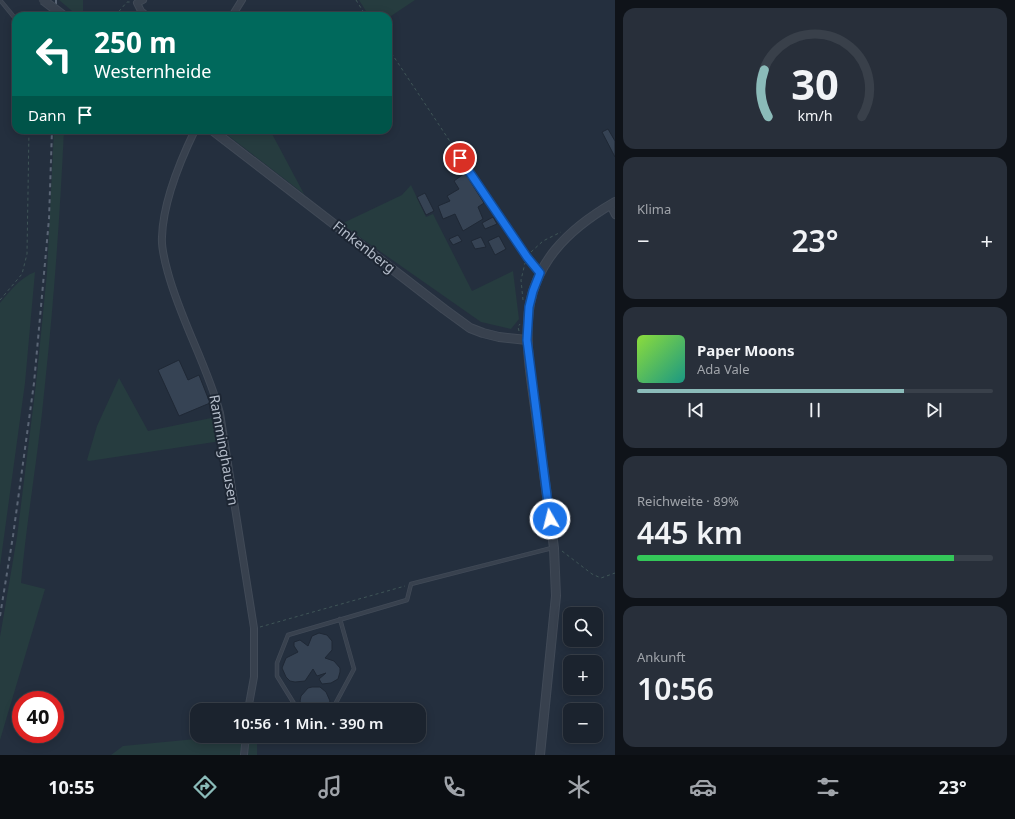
<!DOCTYPE html>
<html lang="de">
<meta charset="utf-8">
<style>
:root{--surface:#1b232e;--page:#282f3a;--text:#f1f3f6;--muted:#a0a4aa;--line:#39404a;--accent:#8bbbb9}
body{margin:0;font-family:"Noto Sans",sans-serif;background:var(--page);color:var(--text);height:100vh;display:flex;flex-direction:column;font-size:15px;white-space:nowrap}
*{box-sizing:border-box;margin:0}
p{font-size:13px;color:var(--muted)}
.icon{flex:none;width:22px;height:22px;fill:none;stroke:currentColor;stroke-width:2;stroke-linecap:round;stroke-linejoin:round}
.map{position:relative;flex:1;overflow:hidden}
.panel{display:flex;flex-direction:column;gap:8px;padding:8px;background:#0f1319;width:400px}
.panel>*{flex:none}
.banner{position:absolute;left:12px;top:12px;width:380px;height:122px;border-radius:12px;box-shadow:0 2px 10px #0003,0 0 0 1px var(--line);background:#00695c;color:#fff;overflow:hidden}
.buttons{position:absolute;left:563px;top:607px;display:grid;gap:8px}
.buttons a{display:grid;place-items:center;width:40px;height:40px;border-radius:8px;background:var(--surface);box-shadow:0 2px 10px #0003,0 0 0 1px var(--line);font-size:20px}
.speed{position:absolute;left:12px;top:691px;display:flex;gap:8px;font-size:20px;font-weight:700;text-align:center}
.speed>*{display:grid;place-content:center;width:52px;height:52px;border-radius:50%;background:var(--surface);box-shadow:0 2px 10px #0003,0 0 0 1px var(--line);line-height:1}
.speed .limit{border:6px solid #d22;background:#fff;color:#111}
.pin{position:absolute;display:grid;place-items:center;width:34px;height:34px;color:#fff;margin:-17px;border:2px solid #fff;border-radius:50%;box-shadow:0 1px 4px #0007}
.me{position:absolute;width:44px;margin:-22px;rotate:352deg;stroke-linejoin:round;filter:drop-shadow(0 0 3px #0008)}
.turn{display:flex;align-items:center;gap:14px;height:84px;padding:0 16px;font-size:18px}
.turn .icon{width:52px;height:52px;stroke-width:2.5}
.turn b{display:block;font-size:28px;line-height:34px}
.then{display:flex;align-items:center;height:38px;padding:0 16px;background:#0003;gap:8px;font-size:15px}
.big{font-size:30px;font-weight:600;line-height:1.1}
.panel .card{flex:1;display:flex;flex-direction:column;justify-content:center;gap:6px;min-width:0;padding:0 14px;border-radius:12px;background:var(--page)}
.panel .dial{align-items:center;gap:0}
.dial svg{height:104px;overflow:visible;fill:none;stroke:var(--line);stroke-width:7;stroke-linecap:round;text-anchor:middle}
.dial text{fill:var(--text);stroke:none}
.song{display:flex;align-items:center;gap:12px}
.cover{width:48px;height:48px;border-radius:6px;background:linear-gradient(135deg,hsl(90 70% 55%),hsl(170 70% 35%))}
.played{height:4px;border-radius:2px;background:linear-gradient(90deg,var(--accent) 75%,var(--line) 75%)}
.keys{display:flex;justify-content:space-around;direction:ltr}
.heat{display:flex;justify-content:space-between;align-items:center;font-size:22px;direction:ltr}
.charge{height:6px;border-radius:3px;background:linear-gradient(90deg,#34c759 89%,var(--line) 0)}
.trip{position:absolute;left:190px;top:703px;width:236px;height:40px;border-radius:12px;background:var(--surface);box-shadow:0 2px 10px #0003,0 0 0 1px var(--line);font-weight:600;line-height:40px;text-align:center}
.tabs{display:flex;height:64px;justify-content:space-around;align-items:center;background:#0b0e12;color:var(--muted)}
.tabs .icon{width:28px;height:28px}
.tabs .selected{color:var(--accent)}
.tabs b{font-size:18px;color:var(--text)}
main{display:flex;flex:1;min-height:0}
.map>svg:first-child{display:block}
</style>
<main>
<div class="map">
<svg width="615" height="755" viewBox="0 0 615 755">
<rect width="100%" height="100%" fill="#242f3e"/>
<path fill="#263c3f" d="M59 0H83V15L78 16Z
M359 0H415L388 18V16H369Z
M54 130H64C60 215 54 300 45 384 39 450 27 516 21 583L45 589 0 740V637L17 537 36 384 47 273Z
M221 130H270L304 194Z
M411 185 426 217 433 214 472 291 513 271 519 319 511 329 481 322 341 224 402 195Z
M35 272 25 383 0 566V303C9 292 21 277 35 272Z
M119 378 148 431 216 417 221 441 89 461 87 460 97 426Z
M227 736H241V755H111L123 746Z
M249 736H257V755H248Z"/>
<path fill="#364354" stroke="#1f2835" d="M608 129 615 141V157L602 132Z
M465 173 484 203 478 207 483 219 463 231 455 214 443 219 438 206 450 201 447 196 459 189 454 181Z
M425 193 434 211 426 215 417 197Z
M493 217 497 224 485 229 482 223Z
M458 235 462 241 453 245 449 239Z
M499 236 506 249 495 255 488 241Z
M481 237 486 247 475 249 471 241Z
M179 360 188 380 199 375 210 403 179 416 158 370Z
M319 633 327 635 332 641V650L325 658 334 661 340 668V672L338 679 331 683 322 684 319 679 326 673 317 676 313 669 305 681 295 682 290 681 286 677 282 668 286 658 298 652 294 646V642L300 640 308 646 312 636Z
M312 687H320L326 692 330 701 327 710H303L300 701 301 696 308 688Z"/>
<g fill="none" stroke-linecap="round" stroke-linejoin="round">
<defs>
<path id="service" d="M0 0 14 17
M298 710 277 676V663L288 635 407 600 411 584 552 548
M332 710 354 669 340 619"/>
<path id="minor" d="M143 0 137 3 141 11 147 16
M232 16 242 0
M195 130C180 161 163 202 162 237 161 248 165 262 168 273 181 321 207 365 220 413L254 628V677L248 710
M460 157 527 257 541 273
M610 205 615 215
M244 755 246 736"/>
<path id="tertiary" d="M212 130 444 309 470 328 483 333 499 337 527 340
M540 755 556 596 554 548C548 503 542 459 536 415 532 384 526 353 528 321 531 264 568 229 615 202"/>
</defs>
<use href="#service" stroke="#414a57" stroke-width="4.5"/>
<use href="#minor" stroke="#414a57" stroke-width="8"/>
<use href="#tertiary" stroke="#414a57" stroke-width="10"/>
<path stroke="#3f5557" stroke-width="1" stroke-dasharray="3 3" stroke-linecap="butt" d="M356 0 366 16
M115 16 127 2H130
M388 48 457 152
M531 252 543 241 561 232
M0 300 22 274 27 254 29 130
M523 300 521 280 525 263
M519 331 518 327 520 324
M562 551 592 574 601 578 615 573
M260 627 405 586"/>
<use href="#service" stroke="#38414e" stroke-width="3"/>
<use href="#minor" stroke="#38414e" stroke-width="6"/>
<use href="#tertiary" stroke="#38414e" stroke-width="8"/>
<path stroke="#5a6575" stroke-width="2" stroke-dasharray="4 4" stroke-linecap="butt" d="M56 0V16
M0 616 13 536 34 383 49 219 52 130"/>
<defs>
<path id="tertiary-bridge" d="M43 0 64 16"/>
</defs>
<use href="#tertiary-bridge" stroke="#414a57" stroke-width="10" stroke-linecap="butt"/>
<path stroke="#3f5557" stroke-width="1" stroke-dasharray="3 3" stroke-linecap="butt" d="M71 14 74 16"/>
<use href="#tertiary-bridge" stroke="#38414e" stroke-width="8"/>
</g>
<g fill="none" stroke-linecap="round" stroke-linejoin="round">
<defs>
<path id="route" d="M460 158 527 257 540 273 533 291 529 307 527 340 550 519"/>
</defs>
<use href="#route" stroke="#114b97" stroke-width="10"/>
<use href="#route" stroke="#1a73e8" stroke-width="7"/>
</g>
<g text-anchor="middle" stroke-width="4" stroke-linejoin="round" paint-order="stroke">
<g font-size="14" fill="#b4bcc9" stroke="#1d2633">
<text transform="translate(364 247) rotate(38)" y="5">Finkenberg</text>
<text transform="translate(224 450) rotate(80)" y="5">Ramminghausen</text>
</g>
</g>
</svg>
<div class="buttons">
<a><svg class="icon" aria-label="search" viewBox="0 0 24 24"><circle cx="10" cy="10" r="6"/><path d="M15 15l6 6"/></svg></a>
<a>+</a>
<a>−</a>
</div>
<div class="speed"><div class="limit">40</div></div>
<div class="pin" style="left:460px;top:158px;background:#d93025"><svg class="icon" aria-label="arrive" viewBox="0 0 24 24"><path d="M6 21V4h12l-3 4 3 4H6"/></svg></div>
<svg class="me" style="left:550px;top:519px" viewBox="-20 -20 40 40"><circle r="17" fill="#1a73e8" stroke="#fff" stroke-width="3"/><path d="M0-11L8 9 0 5-8 9z" fill="#fff"/></svg>
<div class="trip">10:56 · 1 Min. · 390 m</div>
<div class="banner">
<div class="turn"><svg class="icon" aria-label="left" viewBox="0 0 24 24"><path d="M17 20v-9H6M10 6l-5 5 5 5"/></svg><div><b>250 m</b>Westernheide</div></div>
<div class="then">Dann<svg class="icon" aria-label="arrive" viewBox="0 0 24 24"><path d="M6 21V4h12l-3 4 3 4H6"/></svg></div>
</div>
</div>
<section class="panel">
<div class="card dial"><svg viewBox="0 0 100 80">
<path d="M14 69A42 42 0 1 1 86 69"/>
<path d="M14 69A42 42 0 0 1 11 33" stroke="#8bbbb9"/>
<text x="50" y="56" font-size="32" font-weight="700">30</text>
<text x="50" y="72" font-size="11">km/h</text>
</svg></div>
<div class="card"><p>Klima</p>
<div class="heat"><a>−</a><b class="big">23°</b><a>+</a></div>
</div>
<div class="card">
<div class="song"><i class="cover"></i><div><b>Paper Moons</b><p>Ada Vale</p></div></div>
<div class="played"></div>
<div class="keys"><svg class="icon" aria-label="previous" viewBox="0 0 24 24"><path d="M18 5L8 12l10 7zM5 5v14"/></svg><svg class="icon" aria-label="pause" viewBox="0 0 24 24"><path d="M8 5v14M16 5v14"/></svg><svg class="icon" aria-label="next" viewBox="0 0 24 24"><path d="M6 5l10 7-10 7zM19 5v14"/></svg></div>
</div>
<div class="card"><p>Reichweite · 89%</p><b class="big">445 km</b><div class="charge"></div></div>
<div class="card"><p>Ankunft</p><b class="big">10:56</b></div>
</section>
</main>
<nav class="tabs">
<b>10:55</b>
<svg class="icon selected" aria-label="directions" viewBox="0 0 24 24"><path d="M12 3l9 9-9 9-9-9zM9 14v-3h6M13 9l2 2-2 2"/></svg>
<svg class="icon" aria-label="music" viewBox="0 0 24 24"><path d="M9 18V5l10-2v13"/><circle cx="6" cy="18" r="3"/><circle cx="16" cy="16" r="3"/></svg>
<svg class="icon" aria-label="phone" viewBox="0 0 24 24"><path d="M5 4h4l2 5-3 2q2 4 5 5l2-3 5 2v4C11 20 4 13 5 4z"/></svg>
<svg class="icon" aria-label="climate" viewBox="0 0 24 24"><path d="M12 3v18M4 7l16 10M4 17L20 7"/></svg>
<svg class="icon" aria-label="car" viewBox="0 0 24 24"><path d="M5 17H2v-5l4-1 3-4h7l3 4 3 1v5h-3M9 17h6M6 11h13"/><circle cx="7" cy="17" r="2"/><circle cx="17" cy="17" r="2"/></svg>
<svg class="icon" aria-label="filters" viewBox="0 0 24 24"><path d="M4 7h16M4 17h16"/><circle cx="9" cy="7" r="2"/><circle cx="15" cy="17" r="2"/></svg>
<b>23°</b>
</nav>
